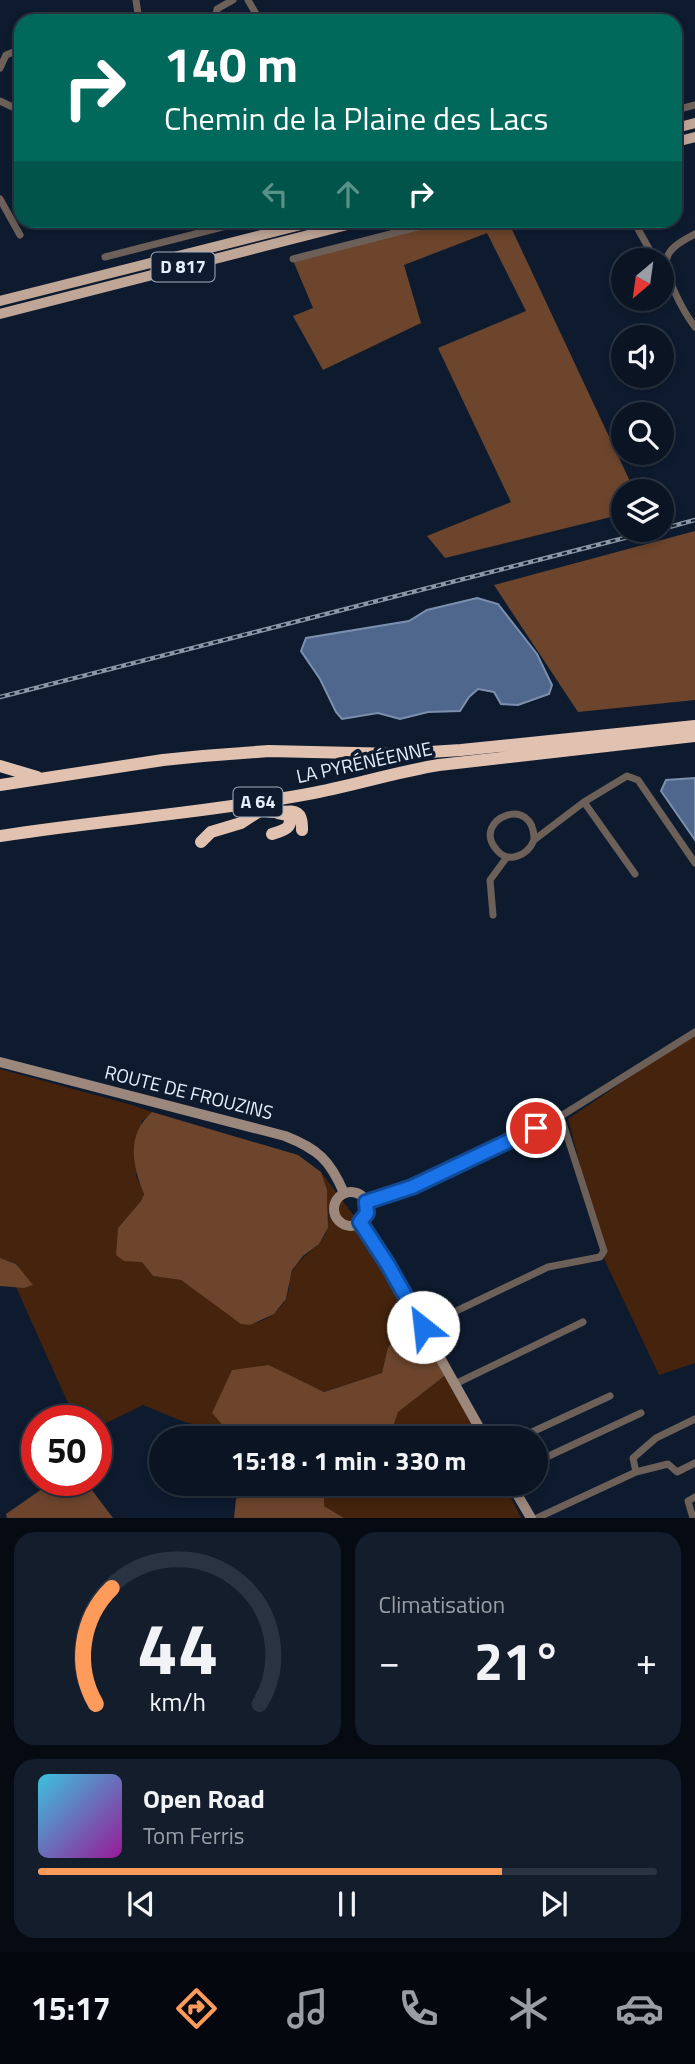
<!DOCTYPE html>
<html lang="fr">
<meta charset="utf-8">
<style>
:root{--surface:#0a1423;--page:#131d2b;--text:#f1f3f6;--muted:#999ea6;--line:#2a3341;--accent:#ff9b5a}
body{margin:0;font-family:"Titillium Web",sans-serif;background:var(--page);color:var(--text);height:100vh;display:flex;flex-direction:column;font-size:26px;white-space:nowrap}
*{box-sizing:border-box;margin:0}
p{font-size:23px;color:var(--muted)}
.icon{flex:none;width:38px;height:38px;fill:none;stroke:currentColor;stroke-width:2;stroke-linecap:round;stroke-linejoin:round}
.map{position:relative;height:1518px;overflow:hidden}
.sheet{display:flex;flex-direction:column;gap:14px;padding:14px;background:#060b13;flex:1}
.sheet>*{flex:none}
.banner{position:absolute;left:14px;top:14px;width:668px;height:214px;border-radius:21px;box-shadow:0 4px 10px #0003,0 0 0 2px var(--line);background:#00695c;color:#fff;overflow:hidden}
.needle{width:46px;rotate:209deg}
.buttons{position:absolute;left:611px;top:248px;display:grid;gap:14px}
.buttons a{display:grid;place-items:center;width:63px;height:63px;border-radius:50%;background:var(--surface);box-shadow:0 4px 10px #0003,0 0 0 2px var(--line);font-size:35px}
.speed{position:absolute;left:21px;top:1405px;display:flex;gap:14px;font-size:35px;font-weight:700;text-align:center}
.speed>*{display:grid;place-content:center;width:91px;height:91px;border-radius:50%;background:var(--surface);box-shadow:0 4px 10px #0003,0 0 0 2px var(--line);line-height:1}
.speed .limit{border:10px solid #d22;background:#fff;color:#111}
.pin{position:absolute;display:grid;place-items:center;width:60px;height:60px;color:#fff;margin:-30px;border:4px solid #fff;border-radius:50%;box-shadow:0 2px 7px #0007}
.me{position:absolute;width:77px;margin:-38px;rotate:331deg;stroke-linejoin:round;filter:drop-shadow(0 0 5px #0008)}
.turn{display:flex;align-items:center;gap:24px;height:147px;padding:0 35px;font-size:32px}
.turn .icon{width:91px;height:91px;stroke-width:2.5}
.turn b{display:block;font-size:49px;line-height:60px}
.lanes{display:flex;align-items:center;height:66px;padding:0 35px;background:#0003;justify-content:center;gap:35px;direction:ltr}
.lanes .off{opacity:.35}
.big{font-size:52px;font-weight:700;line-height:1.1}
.sheet .card{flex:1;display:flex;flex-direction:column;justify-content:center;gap:10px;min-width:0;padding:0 24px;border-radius:21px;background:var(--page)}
.sheet .dial{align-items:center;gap:0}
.dial svg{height:182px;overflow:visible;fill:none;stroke:var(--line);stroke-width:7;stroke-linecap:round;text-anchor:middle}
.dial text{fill:var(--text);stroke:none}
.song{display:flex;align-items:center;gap:21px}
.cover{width:84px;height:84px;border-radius:10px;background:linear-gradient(135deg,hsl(190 70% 55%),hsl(300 70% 35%))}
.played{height:7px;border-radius:4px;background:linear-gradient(90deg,var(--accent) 75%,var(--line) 75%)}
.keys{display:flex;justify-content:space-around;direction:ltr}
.heat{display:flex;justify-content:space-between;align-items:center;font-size:38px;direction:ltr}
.sheet .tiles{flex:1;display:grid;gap:14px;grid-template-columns:1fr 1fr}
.card:last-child{grid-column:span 2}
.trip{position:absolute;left:149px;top:1426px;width:399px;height:70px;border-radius:35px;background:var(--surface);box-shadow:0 4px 10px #0003,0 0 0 2px var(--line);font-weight:700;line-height:70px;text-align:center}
.tabs{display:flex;height:112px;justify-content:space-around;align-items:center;background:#04080e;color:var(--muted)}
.tabs .icon{width:49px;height:49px}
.tabs .selected{color:var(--accent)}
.tabs b{font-size:32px;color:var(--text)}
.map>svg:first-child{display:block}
</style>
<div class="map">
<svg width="695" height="1518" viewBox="0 0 695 1518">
<rect width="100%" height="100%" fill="#0e1b2f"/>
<path fill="#45230c" d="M695 1033V1363L659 1375 605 1261 568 1119Z
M0 1069 132 1105 152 1112 142 1121 136 1176 144 1193 141 1201 118 1228 153 1276 181 1280 241 1323C257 1327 279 1314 286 1299 291 1289 288 1277 294 1268 304 1253 325 1245 328 1226 330 1208 326 1189 321 1172L354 1216 416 1320 388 1347 382 1373 323 1392 269 1365 212 1413 232 1436 182 1421 143 1405 96 1428V1421H76L16 1287 24 1288 17 1264 0 1258Z
M447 1374 480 1438H389L397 1412Z
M324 1484H504L521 1518H344L324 1506Z"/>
<path fill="#6c452c" d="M443 221H508L635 492H623V514L445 558 427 536 511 502 438 348 526 311 487 233 404 265 421 323 323 370 293 316 313 308 292 258Z
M695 531V700L578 712 494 585Z
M152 1112 298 1155 321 1172 327 1190 328 1228 319 1244 303 1256 292 1270 286 1299 274 1314 250 1325 241 1324 181 1280 153 1276 142 1262 124 1261 116 1255 118 1228 141 1201 144 1194C132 1165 126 1135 152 1112Z
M0 1258 16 1264 33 1285 24 1288 0 1286Z
M416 1320 447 1374 398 1412 389 1438H245L232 1436 212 1413 232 1370 269 1365 324 1392 382 1373 388 1347Z
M55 1480 85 1481 113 1518H7L6 1514Z
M269 1484H324V1506L344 1518H234L236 1499Z"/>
<path fill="#4f678d" stroke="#7c90ae" stroke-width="2" d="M477 598 498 604 537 654 552 685 549 694 518 705 501 704 494 692 478 689 469 697 460 711 428 712 400 719 378 713 342 719 336 712 320 679 301 651 306 638 409 621 427 610Z
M695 778V840L661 791 666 780Z"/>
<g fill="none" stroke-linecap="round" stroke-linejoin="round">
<path stroke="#6c6059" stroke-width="7" d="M136 0 139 21
M248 0 260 21
M215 21 217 9 233 0
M0 68 6 55 21 49
M0 101 21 111
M676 110 695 105
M0 199 20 235
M633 220 653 256 666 261
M695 234C686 239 673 245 668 255 660 271 685 314 695 327
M105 257 250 220
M293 259 445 220
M584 802 635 874
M534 840C535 793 471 819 496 849 508 865 528 855 534 840L584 802 627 776 638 780 695 863
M493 915 490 880 507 857
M366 1202 412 1187 561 1116 695 1032
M423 1327 548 1267 600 1257 604 1251 560 1114
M455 1384 583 1322
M519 1438 610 1396
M536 1462 641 1413
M636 1472 633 1458 656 1438 695 1419
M537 1518 636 1472 668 1464 677 1472 695 1463
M693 1518 688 1501 695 1497"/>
<path stroke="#9b877c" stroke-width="10" d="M0 1062 285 1136C318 1149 330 1160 344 1193
M334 1209a17 17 0 1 1 34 0a17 17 0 1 1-34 0Z
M360 1222 388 1265 485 1438
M511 1484 531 1518"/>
<path stroke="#c0a697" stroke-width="10" d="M676 128 695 123
M676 142 695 137
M0 301 321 220
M0 314 367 220"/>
<path stroke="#e1c2b0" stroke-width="12" d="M0 766 37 777
M0 785 163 760 203 756 269 751 398 754 461 750 695 726
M256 809C262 810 268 812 274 812 290 813 303 805 302 830
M272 834C282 831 295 828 288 815L278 813
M0 836C102 820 206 813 308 794 352 786 395 772 439 765L695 736
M201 842 211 832 241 823 273 802"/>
<defs>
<path id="rail" d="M662 529 695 520
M0 697 656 530"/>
</defs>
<use href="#rail" stroke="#8b96a6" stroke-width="4.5"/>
<use href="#rail" stroke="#0e1b2f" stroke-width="2" stroke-dasharray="5" stroke-linecap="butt"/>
</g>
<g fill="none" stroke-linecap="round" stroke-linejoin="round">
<defs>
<path id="route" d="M423 1327 388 1265 360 1222 367 1213 366 1202 412 1187 536 1128"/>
</defs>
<use href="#route" stroke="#114b97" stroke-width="18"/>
<use href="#route" stroke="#1a73e8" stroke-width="12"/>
</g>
<g text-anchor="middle" stroke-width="7" stroke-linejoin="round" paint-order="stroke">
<g fill="#0e1b2f" stroke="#a4afbe" stroke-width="2">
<rect x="151.5" y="252.5" width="63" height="29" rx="5"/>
<rect x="233.5" y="787.5" width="49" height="29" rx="5"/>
</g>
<g font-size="18" font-weight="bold" fill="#e5eefc">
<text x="183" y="273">D 817</text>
<text x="258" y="808">A 64</text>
</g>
<g font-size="19" fill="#e5eefc" stroke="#0e1b2f">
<text transform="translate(364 762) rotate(-12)" y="7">LA PYRÉNÉENNE</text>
<text transform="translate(189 1092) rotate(14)" y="7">ROUTE DE FROUZINS</text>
</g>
</g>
</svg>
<div class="buttons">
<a><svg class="needle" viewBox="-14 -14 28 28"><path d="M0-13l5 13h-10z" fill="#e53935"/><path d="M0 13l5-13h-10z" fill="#999ea6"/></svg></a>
<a><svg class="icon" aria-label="sound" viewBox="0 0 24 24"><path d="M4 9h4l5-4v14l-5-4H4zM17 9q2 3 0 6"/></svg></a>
<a><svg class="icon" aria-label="search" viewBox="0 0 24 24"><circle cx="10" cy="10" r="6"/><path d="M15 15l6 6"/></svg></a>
<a><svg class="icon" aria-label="layers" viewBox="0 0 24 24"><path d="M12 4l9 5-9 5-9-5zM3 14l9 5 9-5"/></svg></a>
</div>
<div class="speed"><div class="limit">50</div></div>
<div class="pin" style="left:536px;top:1128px;background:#d93025"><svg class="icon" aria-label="arrive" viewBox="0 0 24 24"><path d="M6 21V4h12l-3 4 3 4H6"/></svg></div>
<svg class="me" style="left:423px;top:1327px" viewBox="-20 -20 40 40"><circle r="19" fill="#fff"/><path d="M0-13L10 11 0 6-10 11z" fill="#1a73e8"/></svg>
<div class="trip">15:18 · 1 min · 330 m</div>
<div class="banner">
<div class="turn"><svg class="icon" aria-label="right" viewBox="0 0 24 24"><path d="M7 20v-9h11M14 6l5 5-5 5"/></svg><div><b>140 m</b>Chemin de la Plaine des Lacs</div></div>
<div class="lanes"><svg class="icon off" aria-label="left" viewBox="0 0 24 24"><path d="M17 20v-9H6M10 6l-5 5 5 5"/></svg><svg class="icon off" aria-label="ahead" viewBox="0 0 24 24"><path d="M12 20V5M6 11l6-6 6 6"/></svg><svg class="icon" aria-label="right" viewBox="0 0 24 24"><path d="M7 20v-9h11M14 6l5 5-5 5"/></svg></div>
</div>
</div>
<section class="sheet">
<div class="tiles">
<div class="card dial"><svg viewBox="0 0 100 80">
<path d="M14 69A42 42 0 1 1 86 69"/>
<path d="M14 69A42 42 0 0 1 21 18" stroke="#ff9b5a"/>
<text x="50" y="56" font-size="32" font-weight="700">44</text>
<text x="50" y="72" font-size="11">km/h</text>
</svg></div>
<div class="card"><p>Climatisation</p>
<div class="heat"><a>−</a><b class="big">21°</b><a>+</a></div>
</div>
<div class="card">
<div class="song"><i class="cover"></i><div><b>Open Road</b><p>Tom Ferris</p></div></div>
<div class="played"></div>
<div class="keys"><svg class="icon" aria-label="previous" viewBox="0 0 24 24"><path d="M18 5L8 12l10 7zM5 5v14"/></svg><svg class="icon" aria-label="pause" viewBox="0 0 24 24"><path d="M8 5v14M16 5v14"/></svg><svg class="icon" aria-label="next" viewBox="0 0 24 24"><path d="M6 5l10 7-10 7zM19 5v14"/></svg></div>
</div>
</div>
</section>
<nav class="tabs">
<b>15:17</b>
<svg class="icon selected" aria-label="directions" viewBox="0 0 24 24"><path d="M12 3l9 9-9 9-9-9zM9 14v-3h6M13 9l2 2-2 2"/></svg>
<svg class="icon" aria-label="music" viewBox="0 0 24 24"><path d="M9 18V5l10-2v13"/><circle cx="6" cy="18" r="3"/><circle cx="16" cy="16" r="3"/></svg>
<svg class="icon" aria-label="phone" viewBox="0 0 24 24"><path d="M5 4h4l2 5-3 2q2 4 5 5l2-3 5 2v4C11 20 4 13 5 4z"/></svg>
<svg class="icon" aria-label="climate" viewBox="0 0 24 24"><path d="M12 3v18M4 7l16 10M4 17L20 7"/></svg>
<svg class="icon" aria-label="car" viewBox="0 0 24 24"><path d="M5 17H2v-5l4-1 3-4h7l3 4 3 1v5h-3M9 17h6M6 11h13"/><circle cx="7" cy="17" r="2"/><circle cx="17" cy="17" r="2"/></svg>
</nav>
